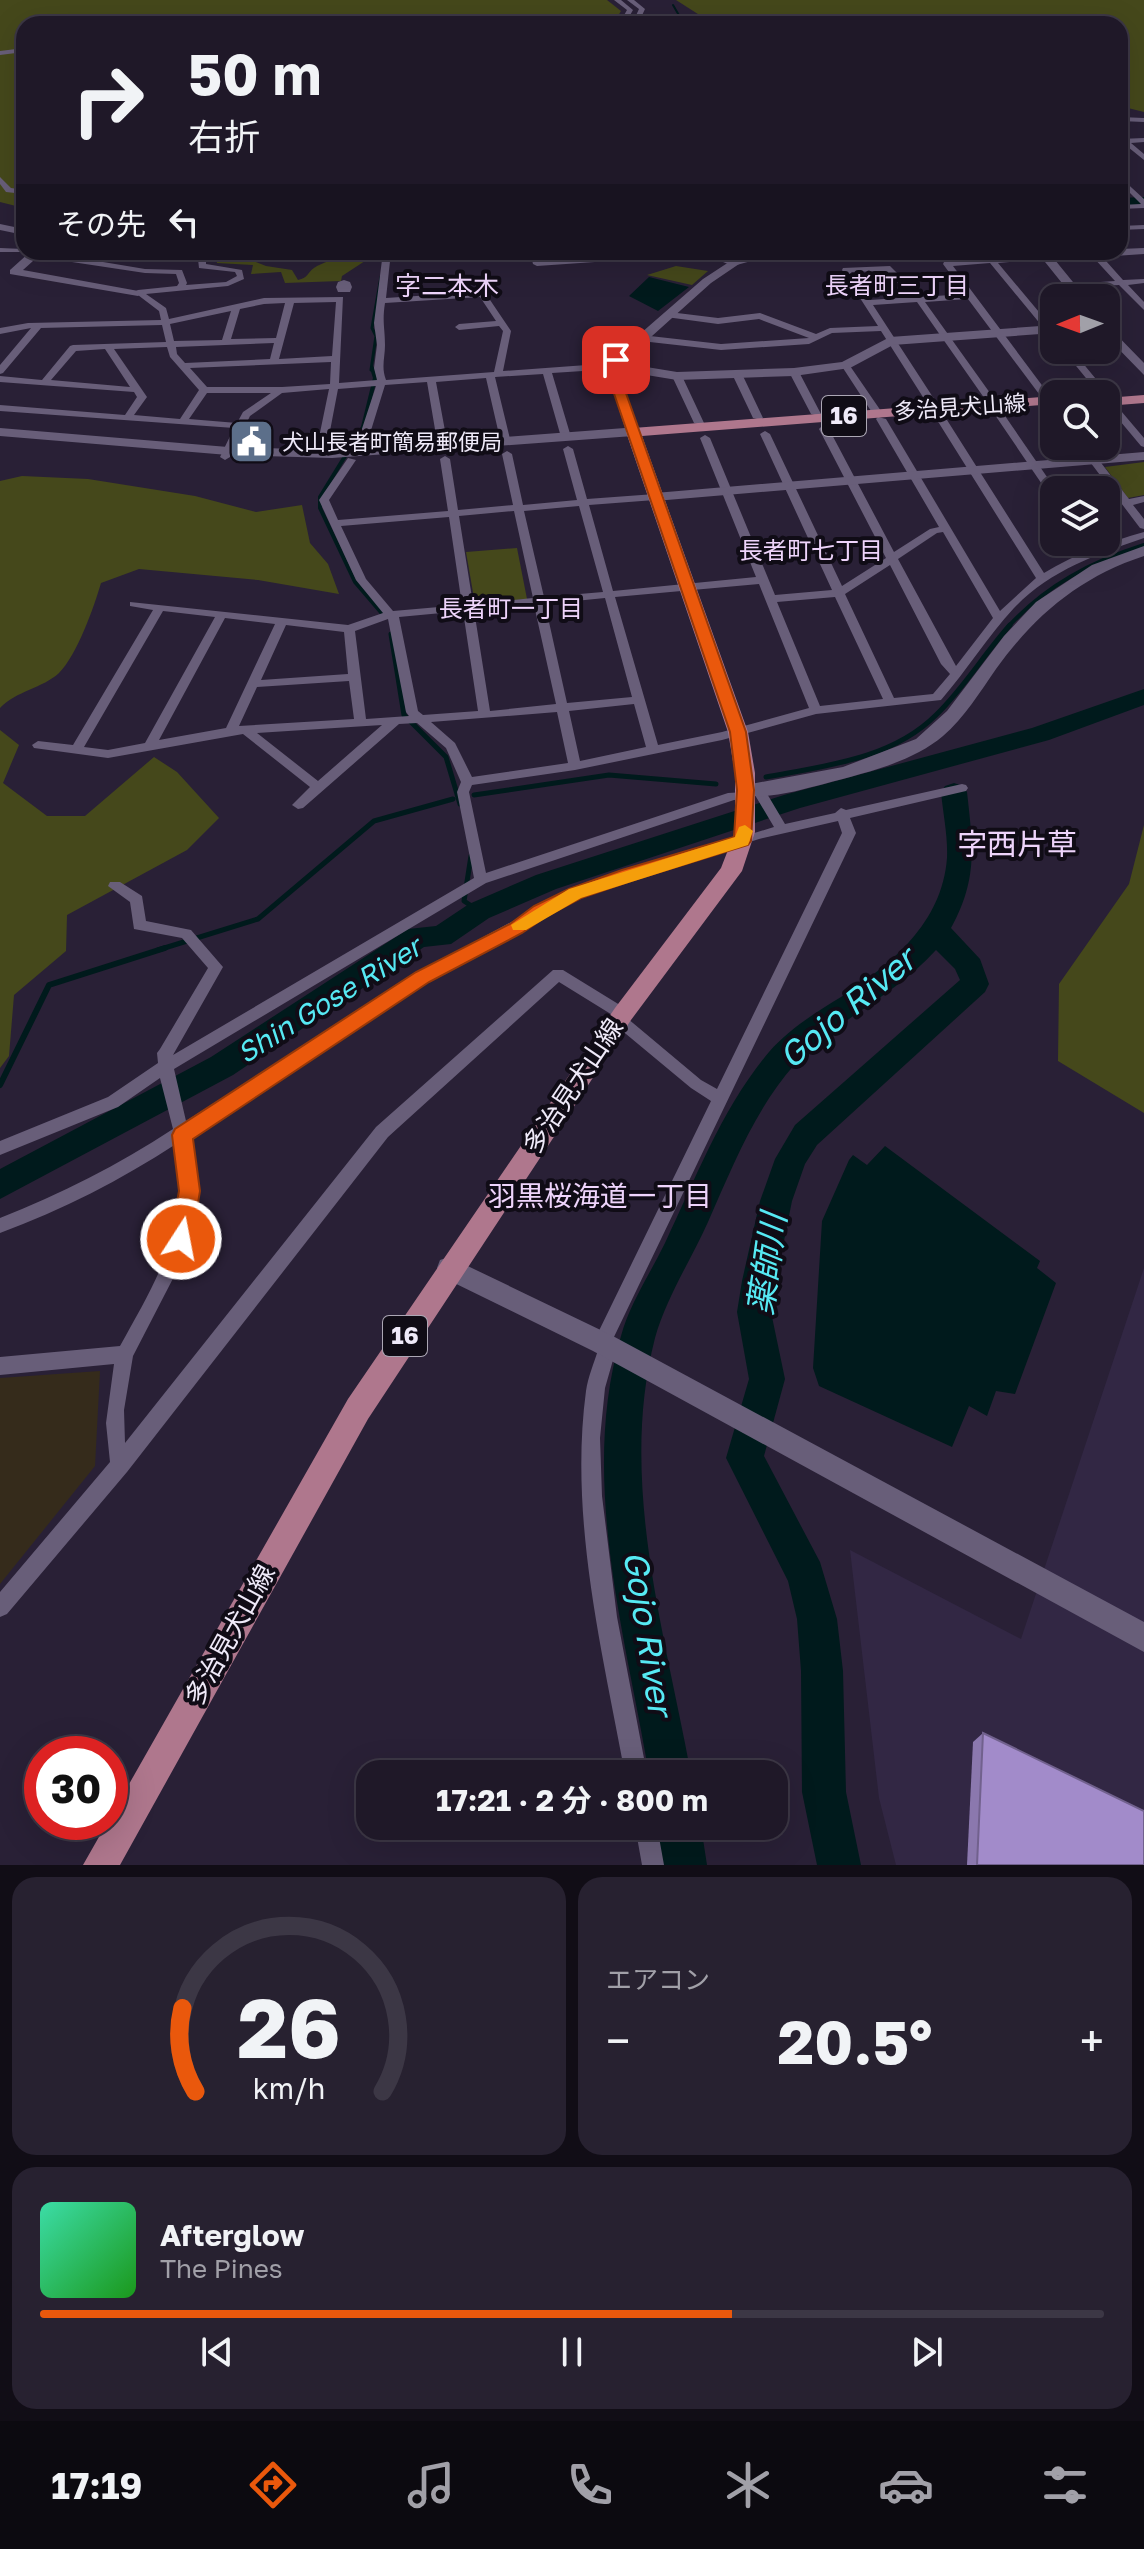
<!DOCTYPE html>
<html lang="ja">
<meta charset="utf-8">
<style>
:root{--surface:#1f1828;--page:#272130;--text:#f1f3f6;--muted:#a1a0a8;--line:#3c3745;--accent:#ea580c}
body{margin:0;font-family:"Golos Text","Noto Sans JP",sans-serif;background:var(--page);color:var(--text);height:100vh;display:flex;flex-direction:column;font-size:30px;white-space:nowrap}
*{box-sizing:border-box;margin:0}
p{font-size:26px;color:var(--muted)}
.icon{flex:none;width:44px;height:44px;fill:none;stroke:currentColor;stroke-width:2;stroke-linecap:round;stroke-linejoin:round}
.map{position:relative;height:1865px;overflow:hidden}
.drawer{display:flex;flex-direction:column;gap:12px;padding:12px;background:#110d16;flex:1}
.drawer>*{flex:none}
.top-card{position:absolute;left:16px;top:16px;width:1112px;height:244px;border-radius:24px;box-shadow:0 8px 32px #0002,0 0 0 2px var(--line);background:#1f1828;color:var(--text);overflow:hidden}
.needle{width:52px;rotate:269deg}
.fabs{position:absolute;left:1040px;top:284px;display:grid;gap:16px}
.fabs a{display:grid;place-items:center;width:80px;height:80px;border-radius:16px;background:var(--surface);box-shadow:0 8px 32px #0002,0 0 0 2px var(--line);font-size:40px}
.speed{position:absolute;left:24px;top:1736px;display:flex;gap:16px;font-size:40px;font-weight:700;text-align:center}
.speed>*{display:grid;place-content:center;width:104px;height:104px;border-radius:50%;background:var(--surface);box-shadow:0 8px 32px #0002,0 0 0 2px var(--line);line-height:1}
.speed .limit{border:12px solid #d22;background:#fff;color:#111}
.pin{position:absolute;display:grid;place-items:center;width:68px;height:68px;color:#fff;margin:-34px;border-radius:16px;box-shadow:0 4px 12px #0006}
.me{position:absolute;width:88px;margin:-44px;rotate:11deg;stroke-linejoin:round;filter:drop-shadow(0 0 6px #0008)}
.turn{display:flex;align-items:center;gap:28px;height:168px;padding:0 40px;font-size:36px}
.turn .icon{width:104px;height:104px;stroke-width:2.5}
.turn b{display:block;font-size:56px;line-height:68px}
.then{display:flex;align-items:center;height:76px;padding:0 40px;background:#0003;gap:16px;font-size:30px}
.big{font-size:60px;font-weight:700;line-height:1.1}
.drawer .tile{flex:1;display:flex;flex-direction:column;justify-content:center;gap:12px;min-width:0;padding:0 28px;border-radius:24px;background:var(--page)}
.drawer .dial{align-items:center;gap:0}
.dial svg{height:208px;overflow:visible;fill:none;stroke:var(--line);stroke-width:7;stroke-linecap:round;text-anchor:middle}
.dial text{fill:var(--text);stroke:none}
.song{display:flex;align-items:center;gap:24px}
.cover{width:96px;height:96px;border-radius:12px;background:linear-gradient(135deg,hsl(160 70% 55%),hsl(120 70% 35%))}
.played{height:8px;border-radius:4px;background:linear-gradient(90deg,var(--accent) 65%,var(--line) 65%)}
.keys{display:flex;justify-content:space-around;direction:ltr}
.heat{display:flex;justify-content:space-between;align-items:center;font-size:44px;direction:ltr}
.drawer .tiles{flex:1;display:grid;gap:12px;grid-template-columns:1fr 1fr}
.tile:last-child{grid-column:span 2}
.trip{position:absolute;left:356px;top:1760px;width:432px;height:80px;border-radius:24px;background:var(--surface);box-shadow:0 8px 32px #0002,0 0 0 2px var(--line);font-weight:700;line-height:80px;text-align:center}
.tab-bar{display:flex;height:128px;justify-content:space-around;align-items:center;background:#0c0a10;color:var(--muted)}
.tab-bar .icon{width:56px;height:56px}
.tab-bar .on{color:var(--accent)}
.tab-bar b{font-size:36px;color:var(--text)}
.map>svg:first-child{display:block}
</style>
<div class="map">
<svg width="1144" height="1865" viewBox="0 0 1144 1865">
<rect width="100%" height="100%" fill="#292036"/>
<path fill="#322744" d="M1144 1268V1865H896L879 1798 850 1550 1021 1639Z"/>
<path fill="#352b1b" d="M100 1371 95 1466 0 1584V1378Z"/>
<path fill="#45481b" d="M0 0H607L621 11 613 24H514L507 20 488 24H24V208L0 202Z
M676 0H1144V112L1120 106V24H696L701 16Z
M220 252H248L246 258 266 266 292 270 298 280C308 278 307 273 314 268 324 261 354 252 365 252L363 257 368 259 342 276 341 281 285 283 281 272 251 274 253 265 217 263 216 255Z
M676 266 708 271 692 285 647 275Z
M1144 462V495L1128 498 1105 467Z
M22 476 88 479 195 496 256 512 302 505 310 543 328 564 339 594 258 580 139 569 101 583C94 607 77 655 59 673 43 688 16 691 0 708V481Z
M517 548 527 599 475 604 466 552Z
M0 730 19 745 3 783 47 816H85L154 757 177 772 219 818 187 850 67 915 66 951 14 995 9 1056 0 1068Z
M1144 825V1113L1058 1061 1059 984 1129 884Z"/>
<path fill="#001a1c" d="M649 277 689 287 658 311 629 296Z
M885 1146 1040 1261 1037 1268 1056 1283 1015 1394 996 1391 987 1416 969 1406 952 1447 819 1386 813 1368 822 1221 849 1160 853 1155 867 1165Z"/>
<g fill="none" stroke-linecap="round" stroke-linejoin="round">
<path stroke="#001a1c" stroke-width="2" d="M673 5 684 24"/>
<path stroke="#001a1c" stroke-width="3" d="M371 370 376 336 372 328 381 277"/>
<path stroke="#001a1c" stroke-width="4" d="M372 368 375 378 363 427 320 497V508L355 582 385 617
M1008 627C1046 585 1091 562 1144 545"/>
<path stroke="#001a1c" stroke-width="5" d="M391 634 404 715 446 757 460 804
M766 777C825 766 892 759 936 715 964 688 984 654 1010 625
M474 795 609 775 716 784
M471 856 464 901 479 911
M158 950 258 919 374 821 453 799"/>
<path stroke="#001a1c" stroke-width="6" d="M0 1085 49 985 165 948"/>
<path fill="#001a1c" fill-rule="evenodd" d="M1144 197V205L1120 208V198Z
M1144 689V705L1049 740 800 808 556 889 489 918 451 944 424 947 233 1075 0 1199V1169L211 1057 408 929 436 926 469 904 536 875 784 795 1032 728Z
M954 783 963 786 967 792C973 846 978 879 951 928L980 959 989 984 985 992 817 1145 805 1164 792 1201 776 1281 771 1312 785 1379 764 1456 820 1562 837 1619 843 1671 846 1792 861 1865H817L802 1792 801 1671 797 1619 788 1581 726 1458 749 1379 737 1312 742 1281 760 1201 775 1159 795 1125 960 980 955 969 936 950C894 997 835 1020 795 1064 755 1109 732 1168 708 1222 691 1260 666 1298 655 1338 618 1481 665 1632 691 1774H649C625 1632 579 1479 621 1336 630 1303 650 1274 665 1243 696 1178 722 1108 769 1052 789 1029 815 1013 841 997 892 964 942 923 947 858 948 836 943 814 941 792L945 786Z
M657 1826H701L707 1865H663Z"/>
<path fill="#685e79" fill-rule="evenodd" d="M614 0H621L633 10 625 24H619L627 10Z
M627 0H634L645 9 638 24H632L639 9Z
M24 48V52L0 55V51Z
M1120 117 1144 118V122L1120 121Z
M1144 138V142L1131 143 1144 154V160L1123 143H1120V139Z
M0 177 11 188 24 190V194L6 192 0 184Z
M1120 177 1144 199V208L1120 209V205L1141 204 1120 183Z
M1144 225V229L1120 230V226Z
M0 248 24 249V252H27H0Z
M73 252H81L79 258 145 269 182 270 187 283 186 285 226 282 237 276 235 272 199 268 198 259 207 252H216L206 260V264L242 270 244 279 228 286 146 294 166 308 169 319 264 298 343 297 339 383 377 380 374 368 377 345 374 323 383 252H391L386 298 477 292 474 280 481 278 486 294 511 331 503 371 614 363 618 366 614 369 552 373 571 437 566 440 561 437 543 374 495 377 510 439 505 442 500 439 486 378 436 382 448 447 443 450 438 447 427 382 385 385 364 453 359 456 354 453 376 386 338 389 326 452 321 455 316 452 329 389 282 393 250 416 230 457 225 460 220 457 234 428 0 411V405L125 415 137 397 134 392 0 382V376L42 380 70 346 73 345 166 342 162 325 41 328 3 373 0 374V365L31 328 0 334V328L28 323 161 320 159 311 134 292 138 290 177 286 179 283 176 274 145 273 72 262ZM480 297 496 321 459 324 455 327 459 330 499 326 503 331 494 372 386 380C381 367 385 358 385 345 385 328 382 322 385 303ZM336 302 332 356 279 359 294 303ZM285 303 276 338 231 339 240 309 264 304ZM231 311 222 340 174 341 170 324ZM274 343 270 359 185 363 177 354 176 347ZM167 347 170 357 199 390 180 419 134 415 147 397 114 349ZM105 349 130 387 51 380 76 351ZM331 362 330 384 282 387H207L190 368ZM207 393H271L243 412 237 423 189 419Z
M530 252H538L540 261 667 253 721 257 720 252H728L729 259 734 261 765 252H802L798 254 769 256 733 266 723 262 667 257 537 266 533 264Z
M1046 252H1054L1047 259 998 263 1054 330V338L1051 337 990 263 953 266 1050 396 1045 399 1042 398 968 299 925 302 995 400 990 403 987 402 917 302 873 305 938 405 933 408 928 405 881 331 832 333 809 344 721 350 641 341 637 338 641 335 721 344 809 338 759 319 718 324 666 317V313L669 312 718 318 760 313 816 334 830 328 878 326 842 270 843 268 890 266 921 297 965 294 943 264 944 262 1044 255ZM885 271 913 297 870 300 851 272Z
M1092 252H1098L1123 280 1144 279V283L1128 285 1144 302V310L1119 285 1068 288 1067 286 1071 284 1115 281 1092 256Z
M344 280 350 282 352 287 350 292H338L336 287 338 282Z
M1063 350H1072L1105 390V394H1099Z
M845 362 848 363 883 414 881 416 873 414 841 365Z
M794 369 799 372 821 414 819 416 811 414 789 372Z
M738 373 743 376 763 418 761 420 753 418 733 376Z
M674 374 682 376 704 423 702 425 694 423 672 376Z
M1110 405H1116L1144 438V447L1141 446 1110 409Z
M1000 412 1003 413 1056 490H1054V497L1050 496 995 415Z
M878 417 886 419 1000 611 1036 578 937 420 939 418 947 420 1044 573C1075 554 1109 542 1144 532V538C1097 554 1049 571 1014 608 988 636 967 670 941 700L816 714 722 740 575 770 472 785 469 792 486 873 728 793 745 792 751 796 750 799 734 800 486 883 174 1069 186 1121 417 973 570 890 774 827 752 790 753 787H763L785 824 835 813 841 808 846 810 962 784 966 785 968 788 966 791 850 818 856 833 613 1339 617 1346 605 1388 600 1438 602 1496 617 1617 647 1774H625C602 1650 569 1518 586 1391 588 1377 594 1363 598 1350L593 1343 711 1101 691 1088 614 1024 612 1020 614 1016 559 982 388 1137 127 1472 7 1614 0 1617V1592L110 1462 106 1423 114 1364 0 1375V1357L120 1346C156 1281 193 1222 176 1144 121 1180 62 1210 0 1233V1218C61 1194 118 1165 173 1129L160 1078 118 1107 0 1155V1141L108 1097 158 1063 157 1053 160 1049 208 968 182 938 134 929 130 902 108 886 110 882H120L142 896 146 921 191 930 223 967 173 1055 474 878 457 792 461 782 446 748 417 723 399 724 303 808 298 809 292 805 310 787 243 734 108 758 34 748 32 745 38 741 73 745 153 610 130 606V602L348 625 383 613 356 580 319 500 348 458 356 460 329 500 338 520 448 511 440 459 445 456 450 459 458 510 513 505 502 454 507 451 512 454 523 505 577 500 563 449 568 446 573 449 587 499 655 494 660 497 655 500 589 505 613 591 756 577 700 438 705 435 710 438 775 595 832 590 760 434 765 431 770 434 842 586 886 558 819 429 821 427 829 429 894 552 930 529 939 527 876 419ZM579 506 603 592 544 597 524 511ZM514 511 533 598 473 604 459 516ZM449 517 462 605 393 611 366 579 341 526ZM943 532 993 618 956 666 898 559 937 533ZM890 565 941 664 950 674 933 694 894 698 845 594ZM759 584 809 708 722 732 658 745 615 597ZM835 597 883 699 820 706 777 602ZM605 598 632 697 567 703 545 604ZM534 605 556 704 490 711 474 610ZM163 611 215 617 145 743 108 750 84 747ZM463 611 478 711 423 715 418 711 399 617ZM225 618 275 624 226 728 159 740ZM388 619 406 712 409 716 366 719 355 631ZM286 625 344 632 348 674 261 680ZM349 681 354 719 239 726 257 687ZM634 704 646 747 580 761 569 711ZM557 712 568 763 472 777 455 743 431 722ZM382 725 318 781 257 733ZM838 821 842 833 717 1089 701 1080 627 1018 630 1014 628 1010 563 970H553L376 1127 125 1443 124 1410 133 1356 181 1263 195 1214 198 1189 196 1163 190 1135 427 981 580 898 759 839Z
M1078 446H1088L1129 499 1144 496V502L1133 505 1144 519V529L1140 528Z
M635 1826H657L664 1865H642Z"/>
<path fill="#685e79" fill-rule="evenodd" d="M0 224 24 229V235L0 230Z
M1144 248V254L1055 260 1086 298H1074L1041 257 1047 254 1120 252V249Z
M30 252H43L23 270 144 292 138 296 10 274V270Z
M729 262 739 264 711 283 622 363 677 372 794 368 842 362 890 337 1054 325V333L893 345 850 368 794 376 677 380 622 371 621 379 640 432 633 436 332 458 228 455 0 436V428L228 447 332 450 625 428 609 379 610 360 703 279Z
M1106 324 1144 363V375L1106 336Z
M1144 452V460L655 501 648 497 655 493Z
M1144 546V556C1080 577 1035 615 996 669 980 692 964 718 943 736 911 763 864 773 824 784 800 790 764 801 740 794L737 790 740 786 843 767 916 739 947 711 1004 636 1036 602 1092 565Z
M449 1257 611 1335 1144 1622V1652L593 1351 440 1276 437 1268 440 1260Z"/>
<path fill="#af778d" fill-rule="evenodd" d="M1144 395V403L1106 406V398Z
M1054 396V404L642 436 748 732 755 773V832L742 871 631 1020 368 1419 120 1865H83L348 1399 615 1008 721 868 735 832V773L728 732 626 432 633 428Z"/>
</g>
<path fill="#8b78ae" d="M983 1733 1144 1865H967L973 1742Z"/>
<path fill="#a28bca" stroke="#71618d" stroke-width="2" d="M983 1733 1144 1811V1865H977Z"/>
<path fill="#ea580c" stroke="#983908" stroke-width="2" d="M616 357 622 360 621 379 746 732 754 790 751 841 748 845 634 880 581 898 547 916 522 933 429 982 193 1139 200 1191 192 1239 189 1246 181 1248 174 1246 170 1239 179 1191 172 1135 175 1129 416 972 510 924 534 906 569 889 622 870 734 837 737 790 730 732 609 379 611 360Z"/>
<path fill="#f59e0b" d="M745 825 753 831 748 845 581 898 526 930H513L511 925 569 889 735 837 739 827Z"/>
<defs>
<symbol id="civic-square" viewBox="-11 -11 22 22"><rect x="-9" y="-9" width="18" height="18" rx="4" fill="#5c6f8a" stroke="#100c16"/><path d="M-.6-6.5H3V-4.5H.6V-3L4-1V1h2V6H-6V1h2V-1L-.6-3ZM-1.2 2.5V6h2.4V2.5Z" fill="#fff"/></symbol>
</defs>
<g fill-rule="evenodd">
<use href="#civic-square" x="226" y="416" width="51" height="51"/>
</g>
<g text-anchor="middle" stroke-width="8" stroke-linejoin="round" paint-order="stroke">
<g font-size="22" fill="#efeaf9" stroke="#100c16">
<text transform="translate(960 407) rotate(-4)" y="8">多治見犬山線</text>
</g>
<g font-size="22" fill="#efeaf9" stroke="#100c16" text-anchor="start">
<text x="282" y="450">犬山長者町簡易郵便局</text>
</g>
<g font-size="24" fill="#eed4fb" stroke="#100c16">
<text x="897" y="294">長者町三丁目</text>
<text x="811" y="559">長者町七丁目</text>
<text x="511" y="617">長者町一丁目</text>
</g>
<g fill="#100c16" stroke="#aca7b5" stroke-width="2">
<rect x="822" y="396" width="44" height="40" rx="6"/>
<rect x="383" y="1316" width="44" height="40" rx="6"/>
</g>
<g font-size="24" font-weight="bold" fill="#efeaf9">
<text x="844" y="424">16</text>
<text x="405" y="1344">16</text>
</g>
<g font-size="26" fill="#eed4fb" stroke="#100c16">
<text x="447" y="295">字二本木</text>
</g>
<g font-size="26" fill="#efeaf9" stroke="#100c16">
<text transform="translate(573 1086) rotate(-56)" y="9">多治見犬山線</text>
<text transform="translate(230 1635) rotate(-61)" y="9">多治見犬山線</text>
</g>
<g font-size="28" font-style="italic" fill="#56e9f3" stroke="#100c16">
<text transform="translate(329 1000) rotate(-32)" y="10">Shin Gose River</text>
</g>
<g font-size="28" fill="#eed4fb" stroke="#100c16">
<text x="600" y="1206">羽黒桜海道一丁目</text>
</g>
<g font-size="30" fill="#eed4fb" stroke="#100c16">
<text x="1017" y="855">字西片草</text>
</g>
<g font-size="34" font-style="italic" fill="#56e9f3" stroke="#100c16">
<text transform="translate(847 1008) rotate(-40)" y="12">Gojo River</text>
<text transform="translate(767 1264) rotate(-82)" y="12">薬師川</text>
<text transform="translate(648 1633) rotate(81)" y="12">Gojo River</text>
</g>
</g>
</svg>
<div class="fabs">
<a><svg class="needle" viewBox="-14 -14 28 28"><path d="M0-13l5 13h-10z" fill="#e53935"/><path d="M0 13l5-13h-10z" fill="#a1a0a8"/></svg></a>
<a><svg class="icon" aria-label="search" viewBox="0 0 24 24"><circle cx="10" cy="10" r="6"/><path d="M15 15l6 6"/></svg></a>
<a><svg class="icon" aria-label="layers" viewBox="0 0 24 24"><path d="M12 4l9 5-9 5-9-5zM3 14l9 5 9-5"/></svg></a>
</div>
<div class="speed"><div class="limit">30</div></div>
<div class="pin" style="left:616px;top:360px;background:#d93025"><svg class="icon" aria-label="arrive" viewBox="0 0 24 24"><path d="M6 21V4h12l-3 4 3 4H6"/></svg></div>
<svg class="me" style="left:181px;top:1239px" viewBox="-20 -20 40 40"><circle r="17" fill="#ea580c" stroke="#fff" stroke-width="3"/><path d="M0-11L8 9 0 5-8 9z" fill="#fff"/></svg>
<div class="trip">17:21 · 2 分 · 800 m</div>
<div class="top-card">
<div class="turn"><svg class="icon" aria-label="right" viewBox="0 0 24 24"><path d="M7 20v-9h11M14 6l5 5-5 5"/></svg><div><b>50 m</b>右折</div></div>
<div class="then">その先<svg class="icon" aria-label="left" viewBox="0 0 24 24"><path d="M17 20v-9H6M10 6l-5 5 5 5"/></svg></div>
</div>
</div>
<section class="drawer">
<div class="tiles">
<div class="tile dial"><svg viewBox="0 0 100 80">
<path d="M14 69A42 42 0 1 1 86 69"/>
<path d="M14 69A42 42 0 0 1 9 37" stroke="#ea580c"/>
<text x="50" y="56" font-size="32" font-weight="700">26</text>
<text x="50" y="72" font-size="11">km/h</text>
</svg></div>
<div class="tile"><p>エアコン</p>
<div class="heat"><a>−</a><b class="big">20.5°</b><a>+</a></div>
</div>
<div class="tile">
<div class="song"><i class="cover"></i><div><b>Afterglow</b><p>The Pines</p></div></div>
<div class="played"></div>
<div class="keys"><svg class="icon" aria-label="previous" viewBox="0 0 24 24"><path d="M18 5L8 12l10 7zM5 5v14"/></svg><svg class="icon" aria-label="pause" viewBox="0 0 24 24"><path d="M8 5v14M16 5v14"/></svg><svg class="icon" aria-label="next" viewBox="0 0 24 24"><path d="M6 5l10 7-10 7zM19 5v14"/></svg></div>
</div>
</div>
</section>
<nav class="tab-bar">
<b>17:19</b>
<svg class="icon on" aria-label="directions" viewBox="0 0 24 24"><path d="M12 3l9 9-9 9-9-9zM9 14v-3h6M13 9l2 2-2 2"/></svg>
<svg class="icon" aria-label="music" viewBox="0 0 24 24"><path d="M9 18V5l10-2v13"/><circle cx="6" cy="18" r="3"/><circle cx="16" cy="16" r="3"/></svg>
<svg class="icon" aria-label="phone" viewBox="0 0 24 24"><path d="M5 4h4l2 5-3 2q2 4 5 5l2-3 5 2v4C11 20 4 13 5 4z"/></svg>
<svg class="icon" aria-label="climate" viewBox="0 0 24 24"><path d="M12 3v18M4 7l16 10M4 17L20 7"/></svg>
<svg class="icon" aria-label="car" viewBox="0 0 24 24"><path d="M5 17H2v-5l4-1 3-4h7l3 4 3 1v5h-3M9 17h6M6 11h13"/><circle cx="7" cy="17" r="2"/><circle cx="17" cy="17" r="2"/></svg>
<svg class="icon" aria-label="filters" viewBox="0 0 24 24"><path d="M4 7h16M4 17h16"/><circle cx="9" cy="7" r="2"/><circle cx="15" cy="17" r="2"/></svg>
</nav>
